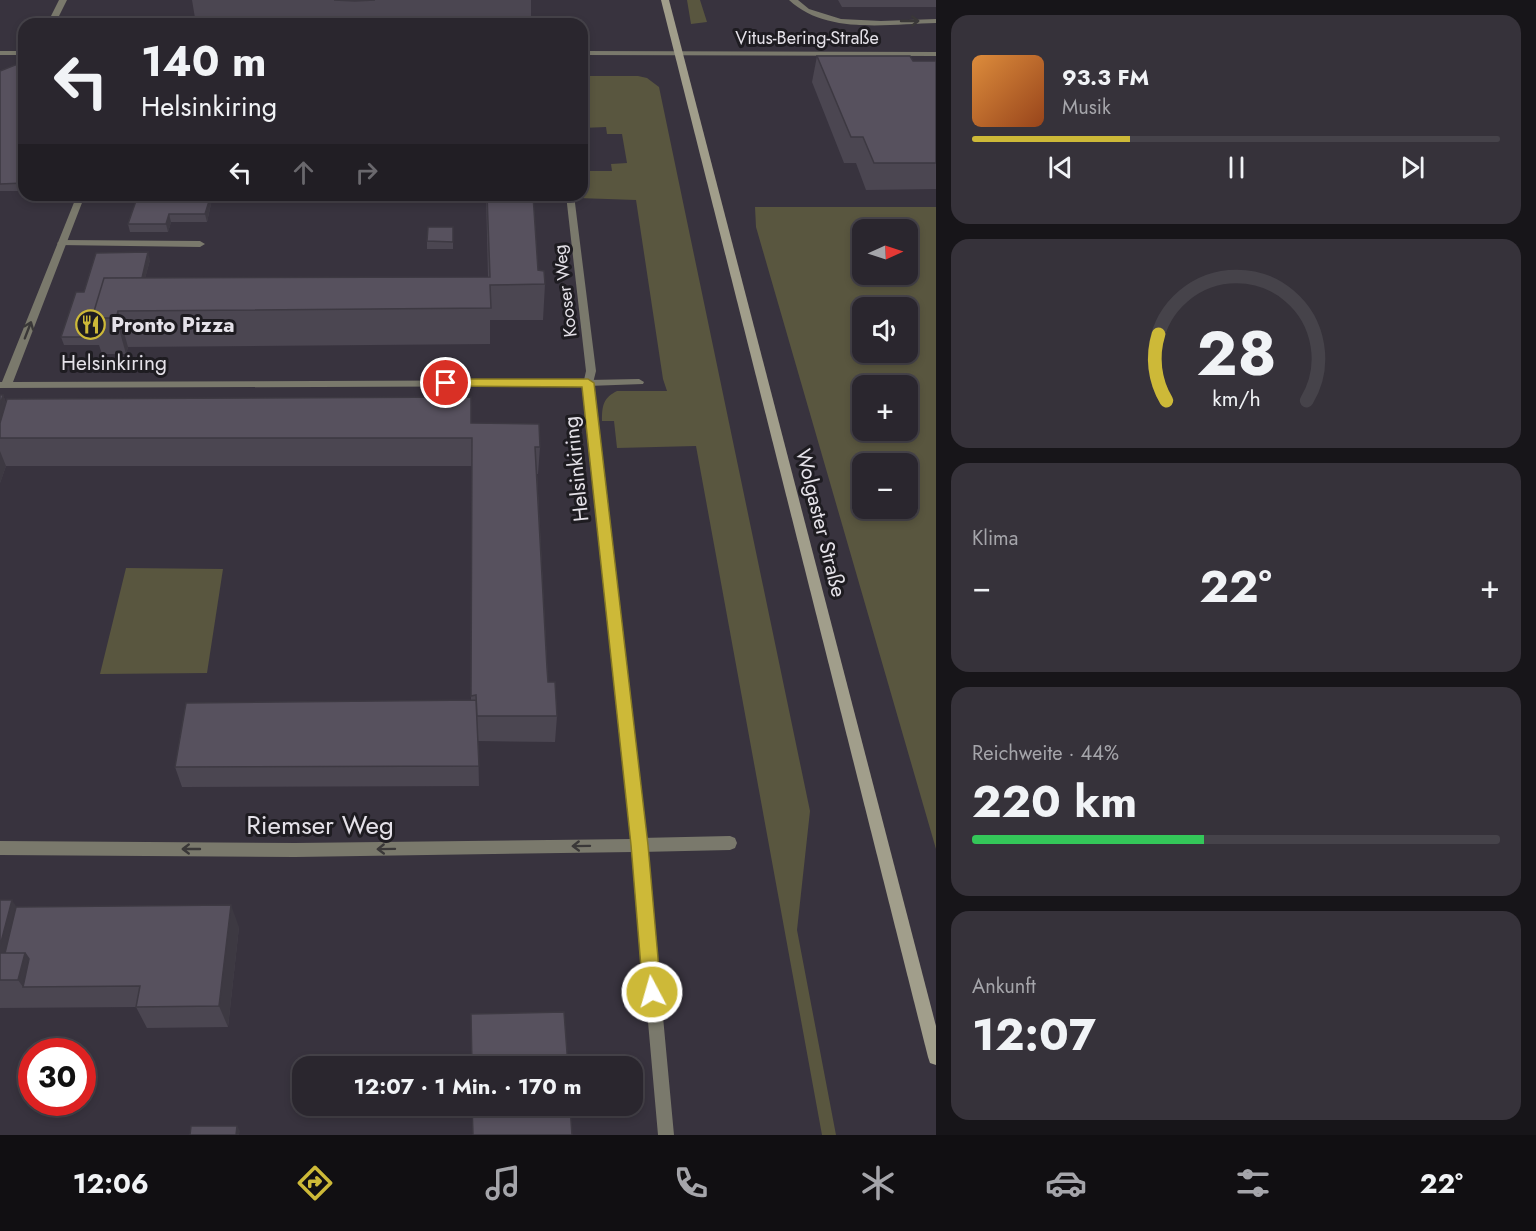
<!DOCTYPE html>
<html lang="de">
<meta charset="utf-8">
<style>
:root{--surface:#2a262e;--page:#36323a;--text:#f1f3f6;--muted:#a5a5aa;--line:#46434a;--accent:#cdb938}
body{margin:0;font-family:Jost,sans-serif;background:var(--page);color:var(--text);height:100vh;display:flex;flex-direction:column;font-size:22px;white-space:nowrap}
*{box-sizing:border-box;margin:0}
p{font-size:20px;color:var(--muted)}
.icon{flex:none;width:33px;height:33px;fill:none;stroke:currentColor;stroke-width:2;stroke-linecap:round;stroke-linejoin:round}
.map{position:relative;flex:1;overflow:hidden}
.side{display:flex;flex-direction:column;gap:15px;padding:15px;background:#171519;width:600px}
.side>*{flex:none}
.guide{position:absolute;left:18px;top:18px;width:570px;height:183px;border-radius:18px;box-shadow:0 3px 9px #0003,0 0 0 2px var(--line);background:#2a262e;color:var(--text);overflow:hidden}
.needle{width:39px;rotate:87deg}
.tools{position:absolute;left:852px;top:219px;display:grid;gap:12px}
.tools a{display:grid;place-items:center;width:66px;height:66px;border-radius:12px;background:var(--surface);box-shadow:0 3px 9px #0003,0 0 0 2px var(--line);font-size:30px}
.speed{position:absolute;left:18px;top:1038px;display:flex;gap:12px;font-size:30px;font-weight:700;text-align:center}
.speed>*{display:grid;place-content:center;width:78px;height:78px;border-radius:50%;background:var(--surface);box-shadow:0 3px 9px #0003,0 0 0 2px var(--line);line-height:1}
.speed .limit{border:9px solid #d22;background:#fff;color:#111}
.pin{position:absolute;display:grid;place-items:center;width:51px;height:51px;color:#fff;margin:-26px;border:3px solid #fff;border-radius:50%;box-shadow:0 2px 6px #0007}
.me{position:absolute;width:66px;margin:-33px;rotate:354deg;stroke-linejoin:round;filter:drop-shadow(0 0 4px #0008)}
.turn{display:flex;align-items:center;gap:21px;height:126px;padding:0 24px;font-size:27px}
.turn .icon{width:78px;height:78px;stroke-width:2.5}
.turn b{display:block;font-size:42px;line-height:51px}
.lanes{display:flex;align-items:center;height:57px;padding:0 24px;background:#0003;justify-content:center;gap:30px;direction:ltr}
.lanes .off{opacity:.35}
.big{font-size:45px;font-weight:700;line-height:1.1}
.side .card{flex:1;display:flex;flex-direction:column;justify-content:center;gap:9px;min-width:0;padding:0 21px;border-radius:18px;background:var(--page)}
.side .dial{align-items:center;gap:0}
.dial svg{height:156px;overflow:visible;fill:none;stroke:var(--line);stroke-width:7;stroke-linecap:round;text-anchor:middle}
.dial text{fill:var(--text);stroke:none}
.song{display:flex;align-items:center;gap:18px}
.cover{width:72px;height:72px;border-radius:9px;background:linear-gradient(135deg,hsl(30 70% 55%),hsl(20 70% 35%))}
.played{height:6px;border-radius:3px;background:linear-gradient(90deg,var(--accent) 30%,var(--line) 30%)}
.keys{display:flex;justify-content:space-around;direction:ltr}
.heat{display:flex;justify-content:space-between;align-items:center;font-size:33px;direction:ltr}
.charge{height:9px;border-radius:4px;background:linear-gradient(90deg,#34c759 44%,var(--line) 0)}
.trip{position:absolute;left:292px;top:1056px;width:351px;height:60px;border-radius:18px;background:var(--surface);box-shadow:0 3px 9px #0003,0 0 0 2px var(--line);font-weight:700;line-height:60px;text-align:center}
.dock{display:flex;height:96px;justify-content:space-around;align-items:center;background:#110f12;color:var(--muted)}
.dock .icon{width:42px;height:42px}
.dock .active{color:var(--accent)}
.dock b{font-size:27px;color:var(--text)}
main{display:flex;flex:1;min-height:0}
.map>svg:first-child{display:block}
</style>
<main>
<div class="map">
<svg width="936" height="1135" viewBox="0 0 936 1135">
<rect width="100%" height="100%" fill="#38333e"/>
<path fill="#59563f" fill-rule="evenodd" d="M687 0H700L707 22 691 24Z
M582 76H638L647 78 659 87 810 811 797 930 836 1135H822L696 446 617 448 614 421H602C602 406 603 398 617 391H667L663 379 636 200 578 198V195H582V163L587 162 589 171H612L611 164 627 163 622 134H607L606 127 582 128Z
M755 207H936V849L756 227ZM862 230H908V274H862ZM862 308H908V352H862ZM862 386H908V430H862ZM862 464H908V508H862Z
M126 568 223 569 207 673 100 674Z"/>
<g fill="none" stroke-linecap="round" stroke-linejoin="round">
<path fill="#7a796c" fill-rule="evenodd" d="M62 240 200 241 205 244 200 247 59 245 57 243Z
M639 379 644 382 643 384 588 386 583 383 588 380Z
M730 836 735 838 737 843 735 848 730 850 640 852 635 850 633 845 635 840 640 838Z"/>
<path fill="#7a796c" fill-rule="evenodd" d="M59 0H67L55 24H47Z
M789 0H798L809 9 841 19 881 21 936 19V23C889 24 826 35 789 0Z
M0 51H24V55H0Z
M582 51 936 52V56L582 55Z
M582 147H587L588 149 582 153Z
M77 195H85L13 382 584 380 586 371 566 195H574L596 371 593 383 647 845 674 1135H658L633 852 295 857 0 855V841L295 843 632 839 583 386 0 388V382H2Z"/>
<path fill="#a19e8b" fill-rule="evenodd" d="M661 0H669L936 1026V1065L930 1063 928 1057Z"/>
</g>
<path fill="#4b4651" d="M192 0H531V17L476 16V23L458 24H247L246 16 195 18Z
M838 0H936V7H842Z
M817 56 913 61H936V189L866 190 856 163H844L812 82Z
M24 65V191H0V71Z
M138 195H213L207 222H171L168 232H130L128 224Z
M486 195H533L538 270 545 284 543 320H490V344L128 347 126 354H102L99 345H64L61 337 84 292 150 260 145 278 488 277Z
M453 227V249H427V241Z
M0 395H3L6 403 471 423 540 447 538 474H537L548 682 557 716 555 742 478 741 479 786 182 787 175 767 471 700 472 466H6L0 483Z
M0 900 16 907 239 927 228 1027 147 1028 136 1007 0 1008Z"/>
<path fill="#3d3942" d="M209 195H213L207 222 205 214 210 198Z
M169 214 171 222 168 232 166 224Z
M148 252 150 260 139 301 137 293Z
M118 311 128 347 126 354 116 318Z
M3 395 17 431 0 430V405Z
M0 451 6 466 0 483Z
M12 900 31 930 25 953 44 981 23 987 0 955V946Z
M231 905 239 927 228 1027 219 1006Z
M237 1126 240 1131 239 1135H236Z"/>
<path fill="#57515e" stroke="#3d3942" stroke-width="1.5" d="M334 0H375L355 1Z
M817 56H910L913 61H936V163H874L863 137H851Z
M15 65H24V183L0 184V71Z
M138 195H162L163 198H210L205 214H169L166 224H128Z
M487 195H533L538 270 544 271 545 284 490 285 491 308 118 311 116 318H92L104 278 490 277Z
M428 227H453V242L427 241Z
M148 252 142 278H104L92 318 97 337H61L76 292H84L96 253Z
M0 395H3L0 405Z
M471 397V423L539 424 540 447H535L547 668 548 682H555L557 716H477L476 695 471 696 472 438H0V423L7 399Z
M476 700 479 766 175 767 186 703Z
M0 900H12L0 946Z
M231 905 219 1006 136 1007 140 986 23 987 29 959 25 953H5L16 907Z
M0 953H25L18 980H0Z
M564 1012 568 1066H472L471 1014Z
M472 1106H570L572 1135H473Z
M191 1126H237L236 1135H190Z"/>
<defs><path id="oneway-shaft" d="M-6 0H5M1.5-3L5.5 0L1.5 3" fill="none" stroke-width="1.6" stroke-linecap="round" stroke-linejoin="round" transform="scale(1.5)"/></defs>
<g stroke="#3a3838">
<use href="#oneway-shaft" transform="translate(910 21)"/>
<use href="#oneway-shaft" transform="translate(28 330) rotate(-69)"/>
<use href="#oneway-shaft" transform="translate(581 846) rotate(179)"/>
<use href="#oneway-shaft" transform="translate(191 849) rotate(-180)"/>
<use href="#oneway-shaft" transform="translate(386 849) rotate(179)"/>
</g>
<path fill="#cdb938" stroke="#857824" stroke-width="1.5" d="M446 379H588L594 383 648 845 661 992 659 998 652 1001 646 998 643 992 631 845 582 387 442 386V380Z"/>
<defs>
<symbol id="restaurant-ring" viewBox="-11 -11 22 22"><circle r="9.5" fill="#1e1c21" stroke="#cdb938" stroke-width="1.5"/><path d="M-5-6h1v4h1v-4h1v4h1v-4h1v5L-1.5 .5V6h-2V.5L-5-1ZM5-6V6H3V1.5H1.5Q1.5-4 5-6Z" fill="#cdb938"/></symbol>
</defs>
<g fill-rule="evenodd">
<use href="#restaurant-ring" x="74" y="308" width="33" height="33"/>
</g>
<g text-anchor="middle" stroke-width="6" stroke-linejoin="round" paint-order="stroke">
<g font-size="18" fill="#e4e1e8" stroke="#1e1c21">
<text x="807" y="44">Vitus-Bering-Straße</text>
<text transform="translate(565 291) rotate(-97)" y="6">Kooser Weg</text>
</g>
<g font-size="21" font-weight="bold" fill="#e4e1e8" stroke="#1e1c21" text-anchor="start">
<text x="111" y="332">Pronto Pizza</text>
</g>
<g font-size="21" fill="#e4e1e8" stroke="#1e1c21">
<text x="114" y="370">Helsinkiring</text>
<text transform="translate(576 469) rotate(-96)" y="7">Helsinkiring</text>
<text transform="translate(821 523) rotate(76)" y="7">Wolgaster Straße</text>
</g>
<g font-size="26" fill="#e4e1e8" stroke="#1e1c21">
<text x="320" y="834">Riemser Weg</text>
</g>
</g>
</svg>
<div class="tools">
<a><svg class="needle" viewBox="-14 -14 28 28"><path d="M0-13l5 13h-10z" fill="#e53935"/><path d="M0 13l5-13h-10z" fill="#a5a5aa"/></svg></a>
<a><svg class="icon" aria-label="sound" viewBox="0 0 24 24"><path d="M4 9h4l5-4v14l-5-4H4zM17 9q2 3 0 6"/></svg></a>
<a>+</a>
<a>−</a>
</div>
<div class="speed"><div class="limit">30</div></div>
<div class="pin" style="left:446px;top:383px;background:#d93025"><svg class="icon" aria-label="arrive" viewBox="0 0 24 24"><path d="M6 21V4h12l-3 4 3 4H6"/></svg></div>
<svg class="me" style="left:652px;top:992px" viewBox="-20 -20 40 40"><circle r="17" fill="#cdb938" stroke="#fff" stroke-width="3"/><path d="M0-11L8 9 0 5-8 9z" fill="#fff"/></svg>
<div class="trip">12:07 · 1 Min. · 170 m</div>
<div class="guide">
<div class="turn"><svg class="icon" aria-label="left" viewBox="0 0 24 24"><path d="M17 20v-9H6M10 6l-5 5 5 5"/></svg><div><b>140 m</b>Helsinkiring</div></div>
<div class="lanes"><svg class="icon" aria-label="left" viewBox="0 0 24 24"><path d="M17 20v-9H6M10 6l-5 5 5 5"/></svg><svg class="icon off" aria-label="ahead" viewBox="0 0 24 24"><path d="M12 20V5M6 11l6-6 6 6"/></svg><svg class="icon off" aria-label="right" viewBox="0 0 24 24"><path d="M7 20v-9h11M14 6l5 5-5 5"/></svg></div>
</div>
</div>
<section class="side">
<div class="card">
<div class="song"><i class="cover"></i><div><b>93.3 FM</b><p>Musik</p></div></div>
<div class="played"></div>
<div class="keys"><svg class="icon" aria-label="previous" viewBox="0 0 24 24"><path d="M18 5L8 12l10 7zM5 5v14"/></svg><svg class="icon" aria-label="pause" viewBox="0 0 24 24"><path d="M8 5v14M16 5v14"/></svg><svg class="icon" aria-label="next" viewBox="0 0 24 24"><path d="M6 5l10 7-10 7zM19 5v14"/></svg></div>
</div>
<div class="card dial"><svg viewBox="0 0 100 80">
<path d="M14 69A42 42 0 1 1 86 69"/>
<path d="M14 69A42 42 0 0 1 10 35" stroke="#cdb938"/>
<text x="50" y="56" font-size="32" font-weight="700">28</text>
<text x="50" y="72" font-size="11">km/h</text>
</svg></div>
<div class="card"><p>Klima</p>
<div class="heat"><a>−</a><b class="big">22°</b><a>+</a></div>
</div>
<div class="card"><p>Reichweite · 44%</p><b class="big">220 km</b><div class="charge"></div></div>
<div class="card"><p>Ankunft</p><b class="big">12:07</b></div>
</section>
</main>
<nav class="dock">
<b>12:06</b>
<svg class="icon active" aria-label="directions" viewBox="0 0 24 24"><path d="M12 3l9 9-9 9-9-9zM9 14v-3h6M13 9l2 2-2 2"/></svg>
<svg class="icon" aria-label="music" viewBox="0 0 24 24"><path d="M9 18V5l10-2v13"/><circle cx="6" cy="18" r="3"/><circle cx="16" cy="16" r="3"/></svg>
<svg class="icon" aria-label="phone" viewBox="0 0 24 24"><path d="M5 4h4l2 5-3 2q2 4 5 5l2-3 5 2v4C11 20 4 13 5 4z"/></svg>
<svg class="icon" aria-label="climate" viewBox="0 0 24 24"><path d="M12 3v18M4 7l16 10M4 17L20 7"/></svg>
<svg class="icon" aria-label="car" viewBox="0 0 24 24"><path d="M5 17H2v-5l4-1 3-4h7l3 4 3 1v5h-3M9 17h6M6 11h13"/><circle cx="7" cy="17" r="2"/><circle cx="17" cy="17" r="2"/></svg>
<svg class="icon" aria-label="filters" viewBox="0 0 24 24"><path d="M4 7h16M4 17h16"/><circle cx="9" cy="7" r="2"/><circle cx="15" cy="17" r="2"/></svg>
<b>22°</b>
</nav>
